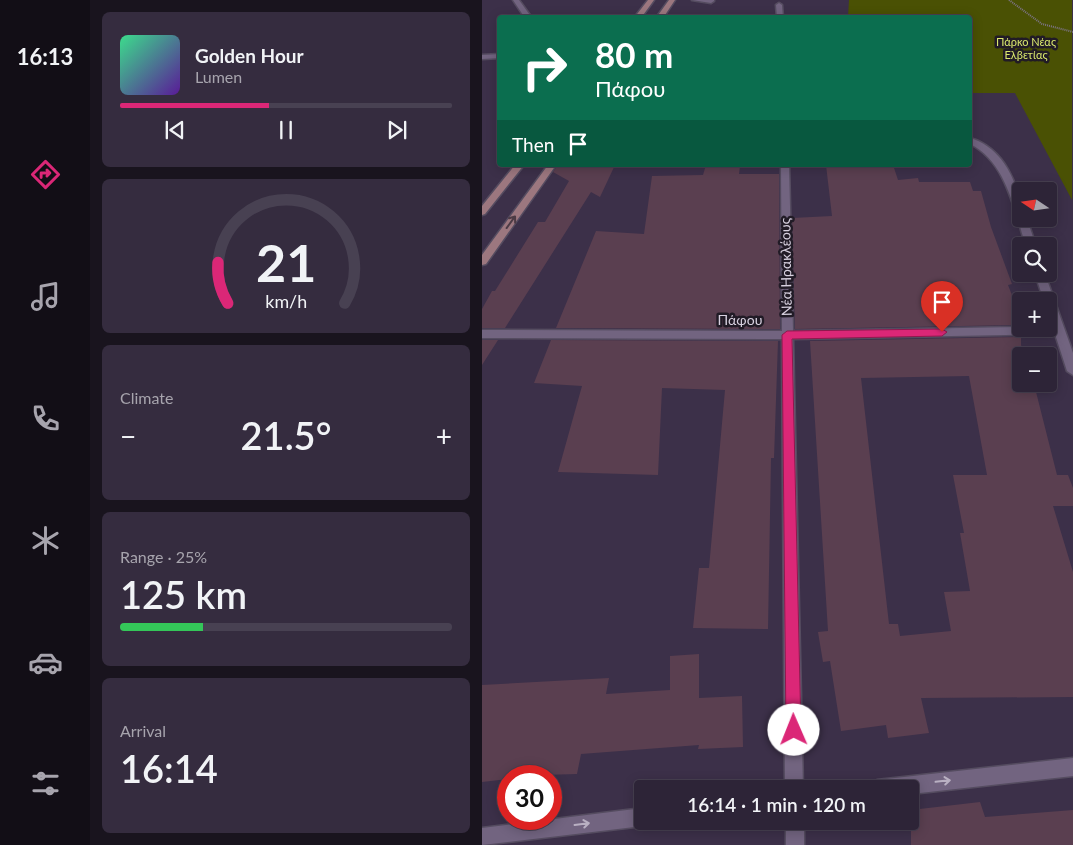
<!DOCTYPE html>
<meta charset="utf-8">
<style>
:root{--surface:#2d2437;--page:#352c3f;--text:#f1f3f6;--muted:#a7a4ad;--line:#484152;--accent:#db2777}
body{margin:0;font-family:Lato,sans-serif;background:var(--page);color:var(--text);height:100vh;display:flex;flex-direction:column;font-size:19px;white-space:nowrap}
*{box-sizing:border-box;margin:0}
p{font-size:16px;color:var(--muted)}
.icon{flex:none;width:28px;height:28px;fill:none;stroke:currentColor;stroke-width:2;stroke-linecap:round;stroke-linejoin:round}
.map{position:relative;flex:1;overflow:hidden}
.sheet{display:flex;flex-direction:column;gap:12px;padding:12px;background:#19141e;width:392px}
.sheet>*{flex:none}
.guide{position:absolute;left:15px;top:15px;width:475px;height:152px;border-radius:5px;box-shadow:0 2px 12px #0003,0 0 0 1px var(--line);background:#0b6e4f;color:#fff;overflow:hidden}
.needle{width:32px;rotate:283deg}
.fabs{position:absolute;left:530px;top:182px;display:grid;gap:10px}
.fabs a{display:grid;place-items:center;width:45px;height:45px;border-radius:5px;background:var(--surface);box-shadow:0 2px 12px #0003,0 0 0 1px var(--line);font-size:25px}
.speed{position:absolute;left:15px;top:765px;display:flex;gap:10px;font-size:25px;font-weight:700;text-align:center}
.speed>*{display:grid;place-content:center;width:65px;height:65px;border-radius:50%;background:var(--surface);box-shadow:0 2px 12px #0003,0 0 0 1px var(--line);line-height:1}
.speed .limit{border:8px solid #d22;background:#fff;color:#111}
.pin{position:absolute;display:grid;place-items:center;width:42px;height:42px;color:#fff;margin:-51px -21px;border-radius:50% 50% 50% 0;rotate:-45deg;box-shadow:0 0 5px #0007}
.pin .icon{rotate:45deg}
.me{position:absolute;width:55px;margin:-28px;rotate:359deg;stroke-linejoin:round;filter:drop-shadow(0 0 4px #0008)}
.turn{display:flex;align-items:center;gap:18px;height:105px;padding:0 15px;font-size:22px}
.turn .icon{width:65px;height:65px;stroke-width:2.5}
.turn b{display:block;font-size:35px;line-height:42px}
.then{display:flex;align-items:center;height:48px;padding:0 15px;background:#0003;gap:10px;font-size:19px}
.big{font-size:38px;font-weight:600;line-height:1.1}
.sheet .card{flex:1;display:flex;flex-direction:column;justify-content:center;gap:8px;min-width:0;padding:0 18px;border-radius:8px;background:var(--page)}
.sheet .dial{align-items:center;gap:0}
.dial svg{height:130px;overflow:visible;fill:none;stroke:var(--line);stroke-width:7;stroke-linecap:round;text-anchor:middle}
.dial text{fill:var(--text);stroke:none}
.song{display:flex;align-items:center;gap:15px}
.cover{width:60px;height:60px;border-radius:8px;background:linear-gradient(135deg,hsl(150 70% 55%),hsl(270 70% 35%))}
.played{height:5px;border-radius:2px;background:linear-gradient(90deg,var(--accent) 45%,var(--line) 45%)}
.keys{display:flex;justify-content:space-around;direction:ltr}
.heat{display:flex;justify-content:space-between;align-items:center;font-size:28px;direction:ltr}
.charge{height:8px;border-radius:4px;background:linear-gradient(90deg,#34c759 25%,var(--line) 0)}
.trip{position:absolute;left:152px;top:780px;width:285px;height:50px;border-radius:5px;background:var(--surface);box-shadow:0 2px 12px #0003,0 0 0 1px var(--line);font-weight:600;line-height:50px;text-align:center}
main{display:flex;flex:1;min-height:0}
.tabs{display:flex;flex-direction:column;width:90px;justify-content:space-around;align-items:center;background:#120e16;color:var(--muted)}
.tabs .icon{width:35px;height:35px}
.tabs .current{color:var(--accent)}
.tabs b{font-size:22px;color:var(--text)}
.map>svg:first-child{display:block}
</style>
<main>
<nav class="tabs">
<b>16:13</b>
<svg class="icon current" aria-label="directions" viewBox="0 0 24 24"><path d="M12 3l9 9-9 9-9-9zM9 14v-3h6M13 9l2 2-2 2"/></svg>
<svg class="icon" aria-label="music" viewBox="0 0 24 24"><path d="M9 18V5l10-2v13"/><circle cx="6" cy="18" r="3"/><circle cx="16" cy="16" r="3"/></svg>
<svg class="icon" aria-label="phone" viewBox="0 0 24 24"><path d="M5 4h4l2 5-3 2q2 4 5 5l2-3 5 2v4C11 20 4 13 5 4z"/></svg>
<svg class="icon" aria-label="climate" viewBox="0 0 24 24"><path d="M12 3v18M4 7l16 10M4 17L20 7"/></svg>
<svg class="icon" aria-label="car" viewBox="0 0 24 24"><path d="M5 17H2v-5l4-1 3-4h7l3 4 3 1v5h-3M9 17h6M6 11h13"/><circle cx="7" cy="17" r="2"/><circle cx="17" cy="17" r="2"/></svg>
<svg class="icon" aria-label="filters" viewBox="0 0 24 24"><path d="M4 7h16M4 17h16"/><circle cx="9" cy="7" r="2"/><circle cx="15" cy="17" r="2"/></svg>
</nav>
<section class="sheet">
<div class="card">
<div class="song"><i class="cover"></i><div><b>Golden Hour</b><p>Lumen</p></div></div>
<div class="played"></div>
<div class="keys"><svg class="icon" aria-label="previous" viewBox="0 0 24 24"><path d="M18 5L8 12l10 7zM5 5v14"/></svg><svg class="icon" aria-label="pause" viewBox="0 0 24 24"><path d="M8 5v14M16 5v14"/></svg><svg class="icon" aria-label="next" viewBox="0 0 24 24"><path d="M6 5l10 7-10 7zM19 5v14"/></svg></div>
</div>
<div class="card dial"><svg viewBox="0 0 100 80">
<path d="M14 69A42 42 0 1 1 86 69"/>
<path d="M14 69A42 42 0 0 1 8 44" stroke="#db2777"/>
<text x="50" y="56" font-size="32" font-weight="700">21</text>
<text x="50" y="72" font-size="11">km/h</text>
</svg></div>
<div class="card"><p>Climate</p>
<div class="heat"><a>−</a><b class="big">21.5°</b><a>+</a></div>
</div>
<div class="card"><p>Range · 25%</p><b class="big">125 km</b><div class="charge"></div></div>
<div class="card"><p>Arrival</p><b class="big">16:14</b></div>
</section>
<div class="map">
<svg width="591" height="845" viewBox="0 0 591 845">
<rect width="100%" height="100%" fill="#3c3049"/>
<path fill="#4a5104" d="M367 0H590V200L533 93H488V18L366 17Z"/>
<path fill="#5a3f50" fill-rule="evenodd" d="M76 165H133L118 197 109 192 23 328H0V309L10 291H13L56 222H63L87 181 71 172Z
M224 165 258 166 257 174H297L298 329 74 328 114 231 162 234 170 176 221 175Z
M344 165H411L416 180 436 178 437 182H488L491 191H499L509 227 530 284 526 285 539 318V325L313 329 310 218 350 216Z
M539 337V345L543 356H539V384H552L575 475H586L591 488V506H571L591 572V697L439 698 447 733 406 738 404 725 359 731 348 661 341 662 336 632 346 631 328 341ZM487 376 505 475H471L482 533H478L488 591 462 592 469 631 418 636 416 624H407L379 378Z
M0 340H16L0 365Z
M69 340 296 341 292 458H289L286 629 211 628 217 568H227L243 390 180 388 176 475 76 472 100 386 52 383Z
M217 654V698L260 696 261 747 216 749 217 745 99 754 95 774 26 776V779L0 782V685L127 678 124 694 188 690V656Z
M498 802 503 817 591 810V845H429V810Z"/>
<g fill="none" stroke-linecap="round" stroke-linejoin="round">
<defs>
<path id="lane" d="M210 0H232V1L229 3Z"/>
<path id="street" d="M31 0H37L50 18H43Z
M297 3 300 5 301 18H295L294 5Z
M18 54V58L0 59V55Z
M488 138C522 148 539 186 539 219H545L554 246H544C532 211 525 162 488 144Z
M299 165H307L311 331 539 327V329H566V326H570L566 314V301H562L553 274H563L591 353V375L585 371 573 334 311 339 321 789H303L300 339 0 338V330L300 331Z
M591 758V776L429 794V789H386L389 783 395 780Z
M161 808V821H168L161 826 0 845V828Z
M304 821H322V845H304Z"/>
<path id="secondary" d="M166 0H172L159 18H152Z
M187 0H193L181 18H174Z
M33 165H42L3 214 0 215V206Z
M66 165H74L4 264 0 265V255Z"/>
</defs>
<use href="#lane" stroke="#554c60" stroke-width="3"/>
<use href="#street" stroke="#554c60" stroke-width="3"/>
<use href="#secondary" stroke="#554c60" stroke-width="3"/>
<path stroke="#7e7589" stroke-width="2" stroke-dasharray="1 1" stroke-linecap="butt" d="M527 0 560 24 591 32"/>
<use href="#lane" fill="#726480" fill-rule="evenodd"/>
<use href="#street" fill="#726480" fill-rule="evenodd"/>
<use href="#secondary" fill="#9c777f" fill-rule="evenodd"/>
</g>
<defs><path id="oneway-shaft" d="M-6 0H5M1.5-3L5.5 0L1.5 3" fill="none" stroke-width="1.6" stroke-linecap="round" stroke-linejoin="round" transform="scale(1.25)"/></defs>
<use stroke="#4c3b45" href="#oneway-shaft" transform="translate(29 222) rotate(-54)"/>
<g stroke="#b9b0c2">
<use href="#oneway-shaft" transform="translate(461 781) rotate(-6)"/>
<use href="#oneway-shaft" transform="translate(100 824) rotate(-7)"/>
</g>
<path fill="#db2777" stroke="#8e194d" d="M460 329 465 332 460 336 310 339 319 730 317 735 312 737 306 735 304 730 300 335 305 331Z"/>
<g text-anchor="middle" stroke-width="5" stroke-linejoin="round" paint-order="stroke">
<g font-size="11" fill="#dbe96d" stroke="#211b26">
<text x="544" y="46">Πάρκο Νέας<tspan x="544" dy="13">Ελβετίας</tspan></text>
</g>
<g font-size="14" fill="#d7d0df" stroke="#211b26">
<text transform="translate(304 267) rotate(-91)" y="5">Νέα Ηρακλέους</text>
<text x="258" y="325">Πάφου</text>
</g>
</g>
</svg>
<div class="fabs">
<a><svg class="needle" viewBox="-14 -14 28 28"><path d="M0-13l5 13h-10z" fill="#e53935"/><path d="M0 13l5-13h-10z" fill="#a7a4ad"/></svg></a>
<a><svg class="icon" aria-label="search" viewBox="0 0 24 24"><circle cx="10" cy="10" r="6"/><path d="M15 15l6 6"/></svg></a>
<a>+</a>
<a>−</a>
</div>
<div class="speed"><div class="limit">30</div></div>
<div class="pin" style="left:460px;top:332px;background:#d93025"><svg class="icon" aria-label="arrive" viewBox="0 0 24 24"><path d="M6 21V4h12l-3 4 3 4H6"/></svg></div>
<svg class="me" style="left:312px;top:730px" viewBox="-20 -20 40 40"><circle r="19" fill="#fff"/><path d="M0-13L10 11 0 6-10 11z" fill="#db2777"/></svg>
<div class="trip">16:14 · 1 min · 120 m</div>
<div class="guide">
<div class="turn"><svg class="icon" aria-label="right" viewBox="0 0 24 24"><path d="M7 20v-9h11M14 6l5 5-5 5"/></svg><div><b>80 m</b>Πάφου</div></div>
<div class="then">Then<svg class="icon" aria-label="arrive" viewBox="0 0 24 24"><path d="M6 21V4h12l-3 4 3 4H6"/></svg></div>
</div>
</div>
</main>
